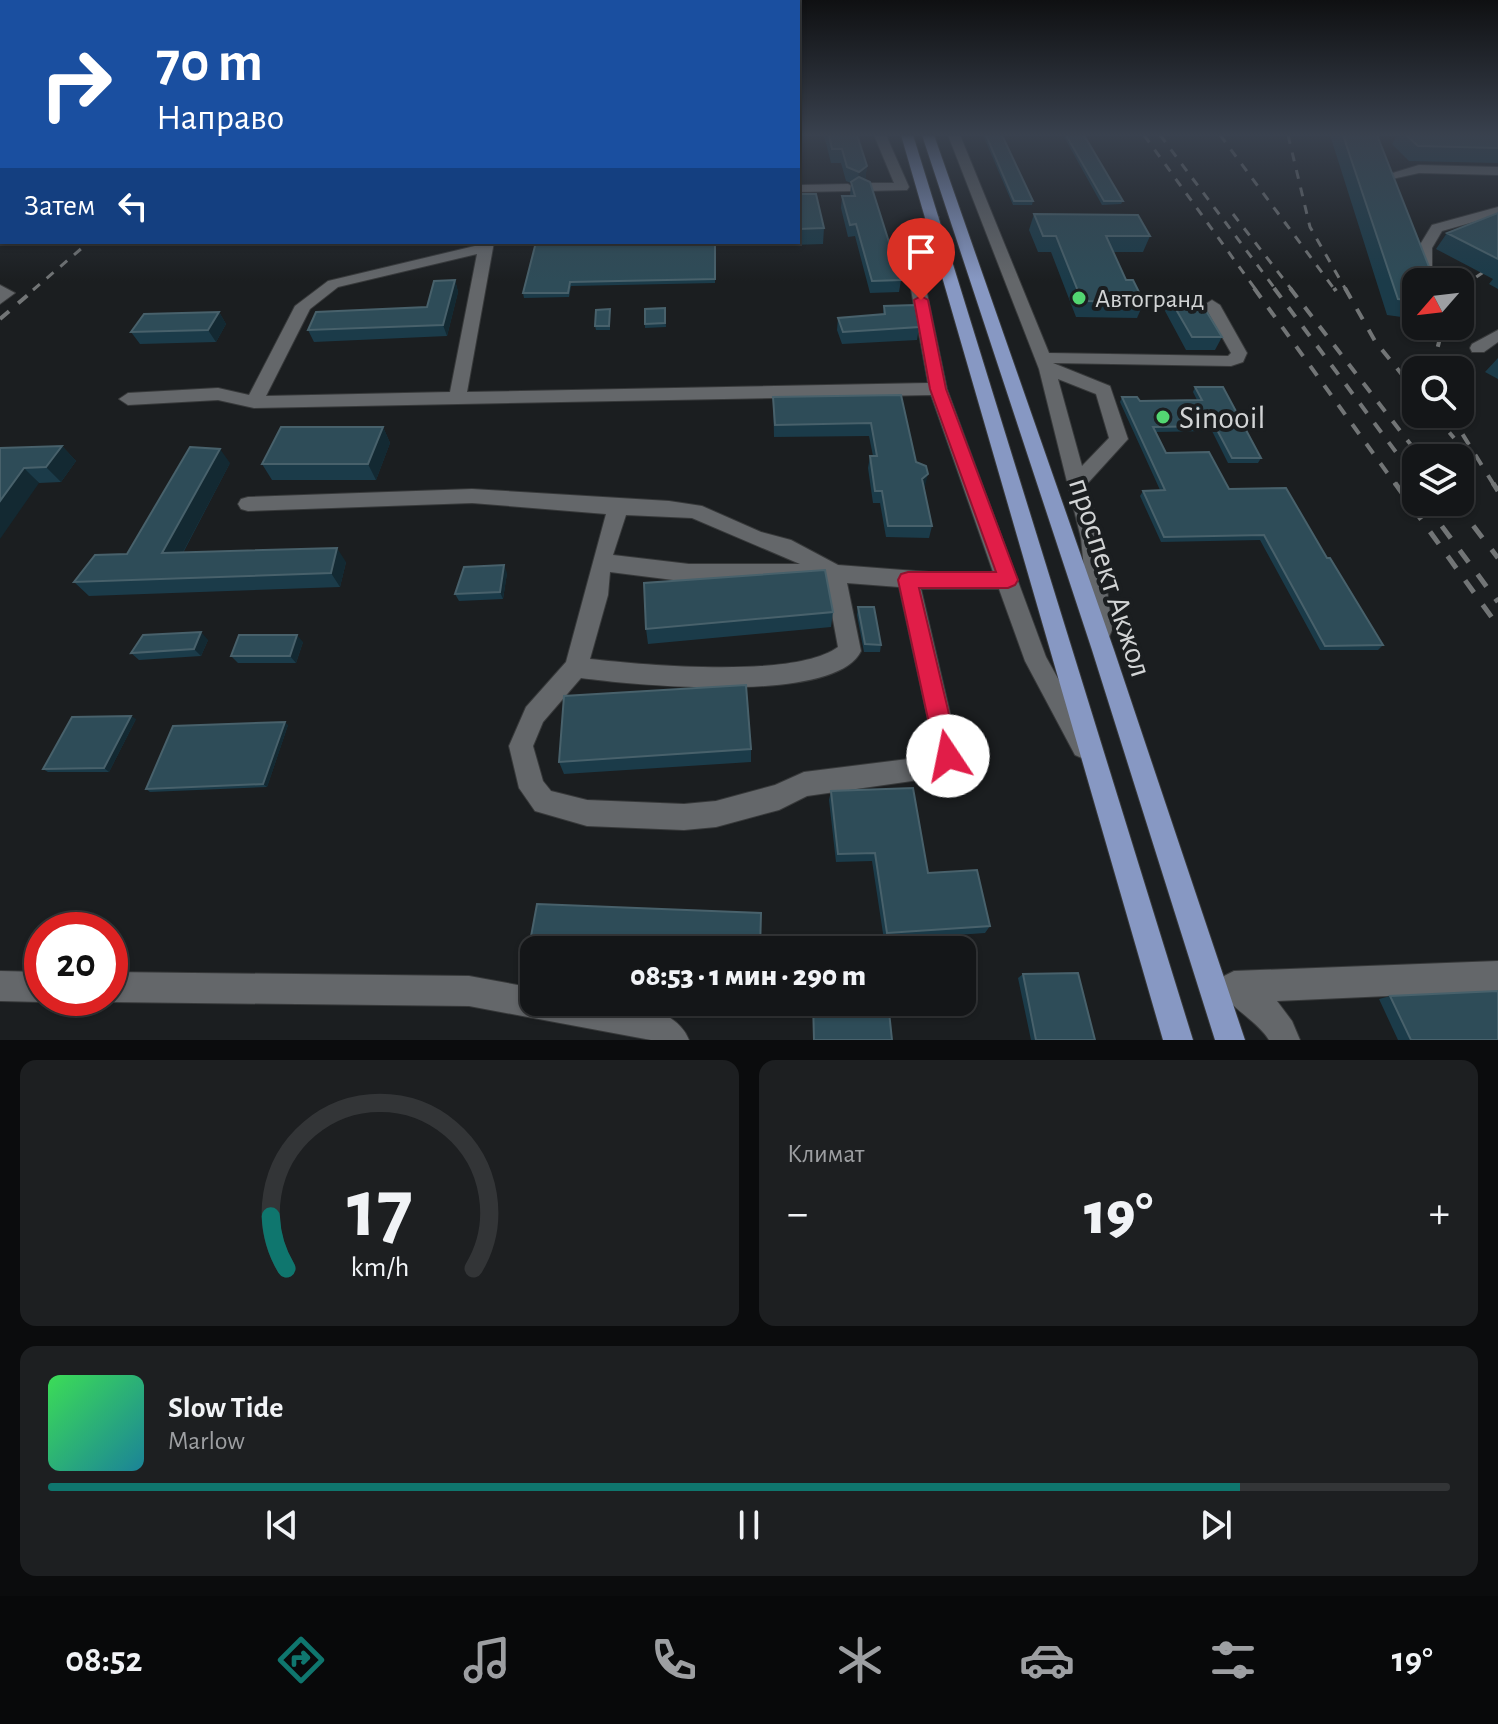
<!DOCTYPE html>
<html lang="ru">
<meta charset="utf-8">
<style>
:root{--surface:#141618;--page:#1d1f21;--text:#f1f3f6;--muted:#9d9fa2;--line:#333537;--accent:#0f766e}
body{margin:0;font-family:"Alegreya Sans",sans-serif;background:var(--page);color:var(--text);height:100vh;display:flex;flex-direction:column;font-size:30px;white-space:nowrap}
*{box-sizing:border-box;margin:0}
p{font-size:26px;color:var(--muted)}
.icon{flex:none;width:44px;height:44px;fill:none;stroke:currentColor;stroke-width:2;stroke-linecap:round;stroke-linejoin:round}
.map{position:relative;height:1040px;overflow:hidden}
.details{display:flex;flex-direction:column;gap:20px;padding:20px;background:#0b0c0d;flex:1}
.details>*{flex:none}
.hud{position:absolute;left:0px;top:0px;width:800px;height:244px;box-shadow:0 2px 6px #0004,0 0 0 2px var(--line);background:#1a4fa0;color:#fff;overflow:hidden}
.needle{width:52px;rotate:242deg}
.buttons{position:absolute;left:1402px;top:268px;display:grid;gap:16px}
.buttons a{display:grid;place-items:center;width:72px;height:72px;border-radius:16px;background:var(--surface);box-shadow:0 2px 6px #0004,0 0 0 2px var(--line);font-size:40px}
.speed{position:absolute;left:24px;top:912px;display:flex;gap:16px;font-size:40px;font-weight:700;text-align:center}
.speed>*{display:grid;place-content:center;width:104px;height:104px;border-radius:50%;background:var(--surface);box-shadow:0 2px 6px #0004,0 0 0 2px var(--line);line-height:1}
.speed .limit{border:12px solid #d22;background:#fff;color:#111}
.pin{position:absolute;display:grid;place-items:center;width:68px;height:68px;color:#fff;margin:-82px -34px;border-radius:50% 50% 50% 0;rotate:-45deg;box-shadow:0 0 8px #0007}
.pin .icon{rotate:45deg}
.me{position:absolute;width:88px;margin:-44px;rotate:349deg;stroke-linejoin:round;filter:drop-shadow(0 0 6px #0008)}
.turn{display:flex;align-items:center;gap:28px;height:168px;padding:0 24px;font-size:36px}
.turn .icon{width:104px;height:104px;stroke-width:2.5}
.turn b{display:block;font-size:56px;line-height:68px}
.then{display:flex;align-items:center;height:76px;padding:0 24px;background:#0003;gap:16px;font-size:30px}
.big{font-size:60px;font-weight:800;line-height:1.1}
.details .tile{flex:1;display:flex;flex-direction:column;justify-content:center;gap:12px;min-width:0;padding:0 28px;border-radius:16px;background:var(--page)}
.details .dial{align-items:center;gap:0}
.dial svg{height:208px;overflow:visible;fill:none;stroke:var(--line);stroke-width:7;stroke-linecap:round;text-anchor:middle}
.dial text{fill:var(--text);stroke:none}
.song{display:flex;align-items:center;gap:24px}
.cover{width:96px;height:96px;border-radius:12px;background:linear-gradient(135deg,hsl(130 70% 55%),hsl(190 70% 35%))}
.played{height:8px;border-radius:4px;background:linear-gradient(90deg,var(--accent) 85%,var(--line) 85%)}
.keys{display:flex;justify-content:space-around;direction:ltr}
.heat{display:flex;justify-content:space-between;align-items:center;font-size:44px;direction:ltr}
.details .tiles{flex:1;display:grid;gap:20px;grid-template-columns:1fr 1fr}
.tile:last-child{grid-column:span 2}
.trip{position:absolute;left:520px;top:936px;width:456px;height:80px;border-radius:16px;background:var(--surface);box-shadow:0 2px 6px #0004,0 0 0 2px var(--line);font-weight:800;line-height:80px;text-align:center}
.menu{display:flex;height:128px;justify-content:space-around;align-items:center;background:#08090a;color:var(--muted)}
.menu .icon{width:56px;height:56px}
.menu .on{color:var(--accent)}
.menu b{font-size:36px;color:var(--text)}
.map>svg:first-child{display:block}
</style>
<div class="map">
<svg width="1498" height="1040" viewBox="0 0 1498 1040">
<rect width="100%" height="100%" fill="#1b1e20"/>
<g fill="none" stroke-linecap="round" stroke-linejoin="round">
<defs>
<path id="minor" d="M874 135H886L909 187 907 190 867 191 860 187 867 183H894Z
M948 135H960L1049 353 1228 356 1231 353 1204 305 1212 300 1220 305 1247 353 1243 362 1231 366 1053 363 1110 386 1128 439 1087 484 1101 538 1112 630 1109 637 1101 639 1093 637 1090 630 1081 538 1039 369ZM1058 379 1096 394 1109 438 1082 466Z
M1419 165 1498 167V175L1419 173 1392 179 1386 175Z
M2 168V176L0 177V169Z
M848 184 855 188 853 191 798 192V186L801 185Z
M1498 207V215L1442 231 1432 248V271L1430 274H1420L1418 248 1432 225Z
M932 213 939 217 916 241 947 389 1046 657 1096 747 1093 755 1084 759 1075 755 1025 661 999 589H921L960 756 947 776 807 796 779 810 716 827 684 830 587 826 535 811 519 788 509 746 526 707 566 662 606 514 472 503 248 511 241 509 238 504 241 499 248 497 472 489 669 501 702 506 761 532 791 540 838 565 929 572H993L931 395 254 408 218 400 128 405 119 399 128 393 218 388 249 395 295 306 328 281 479 245 480 242H494L467 392 928 383 902 240ZM477 254 450 392 266 396 310 309 338 287ZM626 515 692 518 800 564H689L613 555ZM610 572 689 582H826L838 647C794 679 645 665 590 659L608 595ZM847 583 899 587 935 752 932 756 804 772 775 785 716 801 684 804 587 800 551 791 543 781 533 746 543 722 581 678C633 685 836 705 861 651Z
M0 285 15 293 0 304Z
M1498 330V342L1484 352H1472L1470 348 1472 344Z
M1498 961V991L1277 1001 1292 1021 1300 1040H1269C1256 1019 1228 1008 1219 986L1224 976 1234 971Z
M0 971 42 972V998H51L42 1002 0 1001Z
M110 972 469 976 534 988V1002C577 1002 670 992 689 1040H651L469 1006 110 1002 101 998H110Z"/>
<path id="major" d="M901 135H913L1193 1040H1163Z
M922 135H934L1114 650 1245 1040H1215L1092 650Z"/>
</defs>
<use href="#minor" stroke="#37393a" stroke-width="2"/>
<use href="#major" stroke="#37393a" stroke-width="2"/>
<use href="#minor" fill="#64676a" fill-rule="evenodd"/>
<use href="#major" fill="#8798c3" fill-rule="evenodd"/>
<path stroke="#727576" stroke-width="3" stroke-dasharray="9 9" stroke-linecap="butt" d="M1144 135 1256 290
M1160 135 1276 290
M1220 135 1335 290
M1288 135 1310 227 1346 290
M1233 214 1292 290
M33 290 89 242
M1464 290 1472 280 1498 262"/>
<path stroke="#727576" stroke-width="4" stroke-dasharray="12 12" stroke-linecap="butt" d="M1254 288 1396 485
M1274 288 1416 479
M1290 288 1421 458
M1334 288 1336 291
M1345 288 1375 341 1416 392
M1460 296 1466 288
M0 319 36 288
M1440 370 1436 354 1443 326
M1434 414 1454 438
M1450 414 1494 485"/>
<path stroke="#727576" stroke-width="5" stroke-dasharray="15 15" stroke-linecap="butt" d="M1395 483 1498 626
M1493 483 1498 491
M1424 502 1498 602
M1455 502 1498 558"/>
</g>
<path fill="#1b3b49" d="M824 135H857L867 166 865 180 901 280 899 292 870 293 855 236 848 237 841 208 842 196H850L851 183 846 181 841 163H831Z
M983 135H1002L1033 201 1032 205H1013Z
M1003 135H1060L1004 136Z
M1063 135H1084L1123 201 1121 204 1102 205Z
M1330 135H1377L1416 282V319L1387 315Z
M1398 135H1498V163L1409 161 1392 144Z
M798 194 824 228 823 244 791 245 790 242H798Z
M1498 213V289L1489 284 1493 279 1436 249 1447 233Z
M1034 214 1150 236 1143 252H1113L1126 280 1144 302 1137 318 1076 317 1051 252H1038L1029 230Z
M715 242V283L571 286 569 297 524 298 523 293Z
M455 280 458 292 447 336 314 342 308 330 427 307Z
M1170 299 1222 337 1215 350H1186L1165 311Z
M884 306 919 327 917 340 842 344 837 330 838 318 883 314Z
M665 308 666 327 645 328V324Z
M610 309V330H596L595 326Z
M219 312 226 324 216 342 140 344 131 332Z
M1498 358V379L1485 372Z
M1195 387 1261 458 1258 463H1228L1212 431 1156 432 1166 453 1229 489 1327 558 1383 645 1378 650H1320L1260 540 1161 542 1140 496 1143 491 1160 490 1120 402 1122 397 1140 401 1197 400 1193 392Z
M901 395 916 462 925 486 924 488 932 526 929 538 886 537 880 503H873L868 468 870 456H873L869 436 774 437 773 397Z
M383 427 390 443 376 480H272L262 464Z
M62 446 76 461 61 482 39 483 0 448Z
M230 463 183 553 346 562 340 587 89 596 74 582 127 554Z
M507 573 503 599 459 601 455 594Z
M858 607 881 645 880 652H864L857 615Z
M833 612 831 627 648 644 646 629Z
M208 640 201 656 139 660 131 653Z
M303 642 296 663H238L231 656Z
M136 719 109 772H48L43 769Z
M288 725 267 787 150 792 146 789Z
M751 749V762L564 774 559 762Z
M831 791 990 926 985 933 884 940 872 861 836 862 829 800Z
M1023 974 1095 1040H1031L1018 978Z
M1390 996 1498 1040H1398L1379 999Z"/>
<path fill="#132932" d="M867 166 865 181 857 186 859 172Z
M455 280 458 292 447 336 443 325Z
M219 312 226 324 216 342 208 330Z
M383 427 390 443 376 480 368 464Z
M62 446 76 461 61 482 46 467Z
M220 449 230 463 175 567 162 553Z
M24 468 39 483 0 539V501Z
M928 474 925 486 919 491 922 479Z
M337 548 346 562 340 587 331 573Z
M504 565 507 573 503 599 500 592Z
M201 632 208 640 201 656 194 649Z
M297 635 303 642 296 663 290 656Z
M131 716 136 719 109 772 104 768Z
M285 722 288 725 267 787 263 784Z"/>
<path fill="#2e4c58" stroke="#48616b" stroke-width="2" d="M0 135H2V151L0 153Z
M829 135H857L867 166 859 172 847 167 842 149H832Z
M986 135H1002L1033 201H1014Z
M1066 135H1084L1123 201H1104Z
M1343 135H1377L1435 282H1416V301L1398 299Z
M1406 135H1498V148L1418 146Z
M859 177 870 182 901 280 872 281 856 224 850 225 842 196H855L851 182Z
M798 194H816L824 228 798 229Z
M1498 213V259L1447 233Z
M1034 214 1138 215 1150 236H1106L1126 280H1133L1144 302 1082 301 1056 236H1043Z
M536 242H715V279L570 282 568 293H523Z
M455 280 443 325 308 330 316 312 427 307 434 281Z
M1170 299H1199L1222 337H1192Z
M915 305 919 327 843 332 838 318 885 314 884 306Z
M665 308V323L645 324V309Z
M610 309 609 326H595L596 310Z
M219 312 208 330 131 332 144 314Z
M1195 387H1223L1261 458H1232L1215 426 1153 427 1166 453 1209 452 1229 489 1286 488 1327 558H1330L1383 645 1325 646 1264 535 1164 537 1143 491 1165 490 1122 397H1137L1140 401 1202 400Z
M901 395 916 462 926 466 928 474 922 479 932 526H888L882 491H875L870 456H877L871 423 775 425 773 397Z
M281 427H383L368 464H262Z
M62 446 46 467 24 468 0 501V448Z
M190 447 220 449 162 553 337 548 331 573 74 582 95 555 127 554Z
M504 565 500 592 455 594 464 567Z
M825 570 833 612 646 629 644 583Z
M858 607H874L881 645 865 644Z
M201 632 194 649 131 653 143 635Z
M239 635H297L290 656H231Z
M746 685 751 749 559 762 564 696Z
M131 716 104 768 43 769 72 717Z
M285 722 263 784 146 789 173 726Z
M913 788 928 873 977 870 990 926 887 933 875 853 838 854 831 791Z
M537 904 761 913 760 950H534V958H527Z
M1078 973 1095 1040H1036L1023 974Z
M1498 991V1040H1411L1390 996Z
M813 1002H888L892 1040H814Z"/>
<linearGradient id="sky" x2="0" y2="1"><stop stop-color="#0f1012"/><stop offset="0.48" stop-color="#39414e"/><stop offset="1" stop-color="#39414e" stop-opacity="0"/></linearGradient>
<rect width="1498" height="281" fill="url(#sky)"/>
<path fill="#e11d48" stroke="#92132f" stroke-width="2" d="M921 296 928 300 946 389 1018 580 1015 585 1008 588H919L959 756 956 763 948 766 940 763 936 756 898 580 901 574 908 572H996L930 389 914 300Z"/>
<g fill="#53d672" stroke="#1b1e20" stroke-width="3">
<circle cx="1079" cy="298" r="8"/>
<circle cx="1163" cy="417" r="8"/>
</g>
<g text-anchor="middle" stroke-width="8" stroke-linejoin="round" paint-order="stroke">
<g font-size="26" fill="#d2d4d5" stroke="#1b1e20" text-anchor="start">
<text x="1095" y="307">Автогранд</text>
</g>
<g font-size="32" fill="#d2d4d5" stroke="#1b1e20" text-anchor="start">
<text x="1179" y="428">Sinooil</text>
</g>
<g font-size="32" fill="#d2d4d5" stroke="#1b1e20">
<text transform="translate(1111 577) rotate(72)" y="11">проспект Акжол</text>
</g>
</g>
</svg>
<div class="buttons">
<a><svg class="needle" viewBox="-14 -14 28 28"><path d="M0-13l5 13h-10z" fill="#e53935"/><path d="M0 13l5-13h-10z" fill="#9d9fa2"/></svg></a>
<a><svg class="icon" aria-label="search" viewBox="0 0 24 24"><circle cx="10" cy="10" r="6"/><path d="M15 15l6 6"/></svg></a>
<a><svg class="icon" aria-label="layers" viewBox="0 0 24 24"><path d="M12 4l9 5-9 5-9-5zM3 14l9 5 9-5"/></svg></a>
</div>
<div class="speed"><div class="limit">20</div></div>
<div class="pin" style="left:921px;top:300px;background:#d93025"><svg class="icon" aria-label="arrive" viewBox="0 0 24 24"><path d="M6 21V4h12l-3 4 3 4H6"/></svg></div>
<svg class="me" style="left:948px;top:756px" viewBox="-20 -20 40 40"><circle r="19" fill="#fff"/><path d="M0-13L10 11 0 6-10 11z" fill="#e11d48"/></svg>
<div class="trip">08:53 · 1 мин · 290 m</div>
<div class="hud">
<div class="turn"><svg class="icon" aria-label="right" viewBox="0 0 24 24"><path d="M7 20v-9h11M14 6l5 5-5 5"/></svg><div><b>70 m</b>Направо</div></div>
<div class="then">Затем<svg class="icon" aria-label="left" viewBox="0 0 24 24"><path d="M17 20v-9H6M10 6l-5 5 5 5"/></svg></div>
</div>
</div>
<section class="details">
<div class="tiles">
<div class="tile dial"><svg viewBox="0 0 100 80">
<path d="M14 69A42 42 0 1 1 86 69"/>
<path d="M14 69A42 42 0 0 1 8 49" stroke="#0f766e"/>
<text x="50" y="56" font-size="32" font-weight="700">17</text>
<text x="50" y="72" font-size="11">km/h</text>
</svg></div>
<div class="tile"><p>Климат</p>
<div class="heat"><a>−</a><b class="big">19°</b><a>+</a></div>
</div>
<div class="tile">
<div class="song"><i class="cover"></i><div><b>Slow Tide</b><p>Marlow</p></div></div>
<div class="played"></div>
<div class="keys"><svg class="icon" aria-label="previous" viewBox="0 0 24 24"><path d="M18 5L8 12l10 7zM5 5v14"/></svg><svg class="icon" aria-label="pause" viewBox="0 0 24 24"><path d="M8 5v14M16 5v14"/></svg><svg class="icon" aria-label="next" viewBox="0 0 24 24"><path d="M6 5l10 7-10 7zM19 5v14"/></svg></div>
</div>
</div>
</section>
<nav class="menu">
<b>08:52</b>
<svg class="icon on" aria-label="directions" viewBox="0 0 24 24"><path d="M12 3l9 9-9 9-9-9zM9 14v-3h6M13 9l2 2-2 2"/></svg>
<svg class="icon" aria-label="music" viewBox="0 0 24 24"><path d="M9 18V5l10-2v13"/><circle cx="6" cy="18" r="3"/><circle cx="16" cy="16" r="3"/></svg>
<svg class="icon" aria-label="phone" viewBox="0 0 24 24"><path d="M5 4h4l2 5-3 2q2 4 5 5l2-3 5 2v4C11 20 4 13 5 4z"/></svg>
<svg class="icon" aria-label="climate" viewBox="0 0 24 24"><path d="M12 3v18M4 7l16 10M4 17L20 7"/></svg>
<svg class="icon" aria-label="car" viewBox="0 0 24 24"><path d="M5 17H2v-5l4-1 3-4h7l3 4 3 1v5h-3M9 17h6M6 11h13"/><circle cx="7" cy="17" r="2"/><circle cx="17" cy="17" r="2"/></svg>
<svg class="icon" aria-label="filters" viewBox="0 0 24 24"><path d="M4 7h16M4 17h16"/><circle cx="9" cy="7" r="2"/><circle cx="15" cy="17" r="2"/></svg>
<b>19°</b>
</nav>
